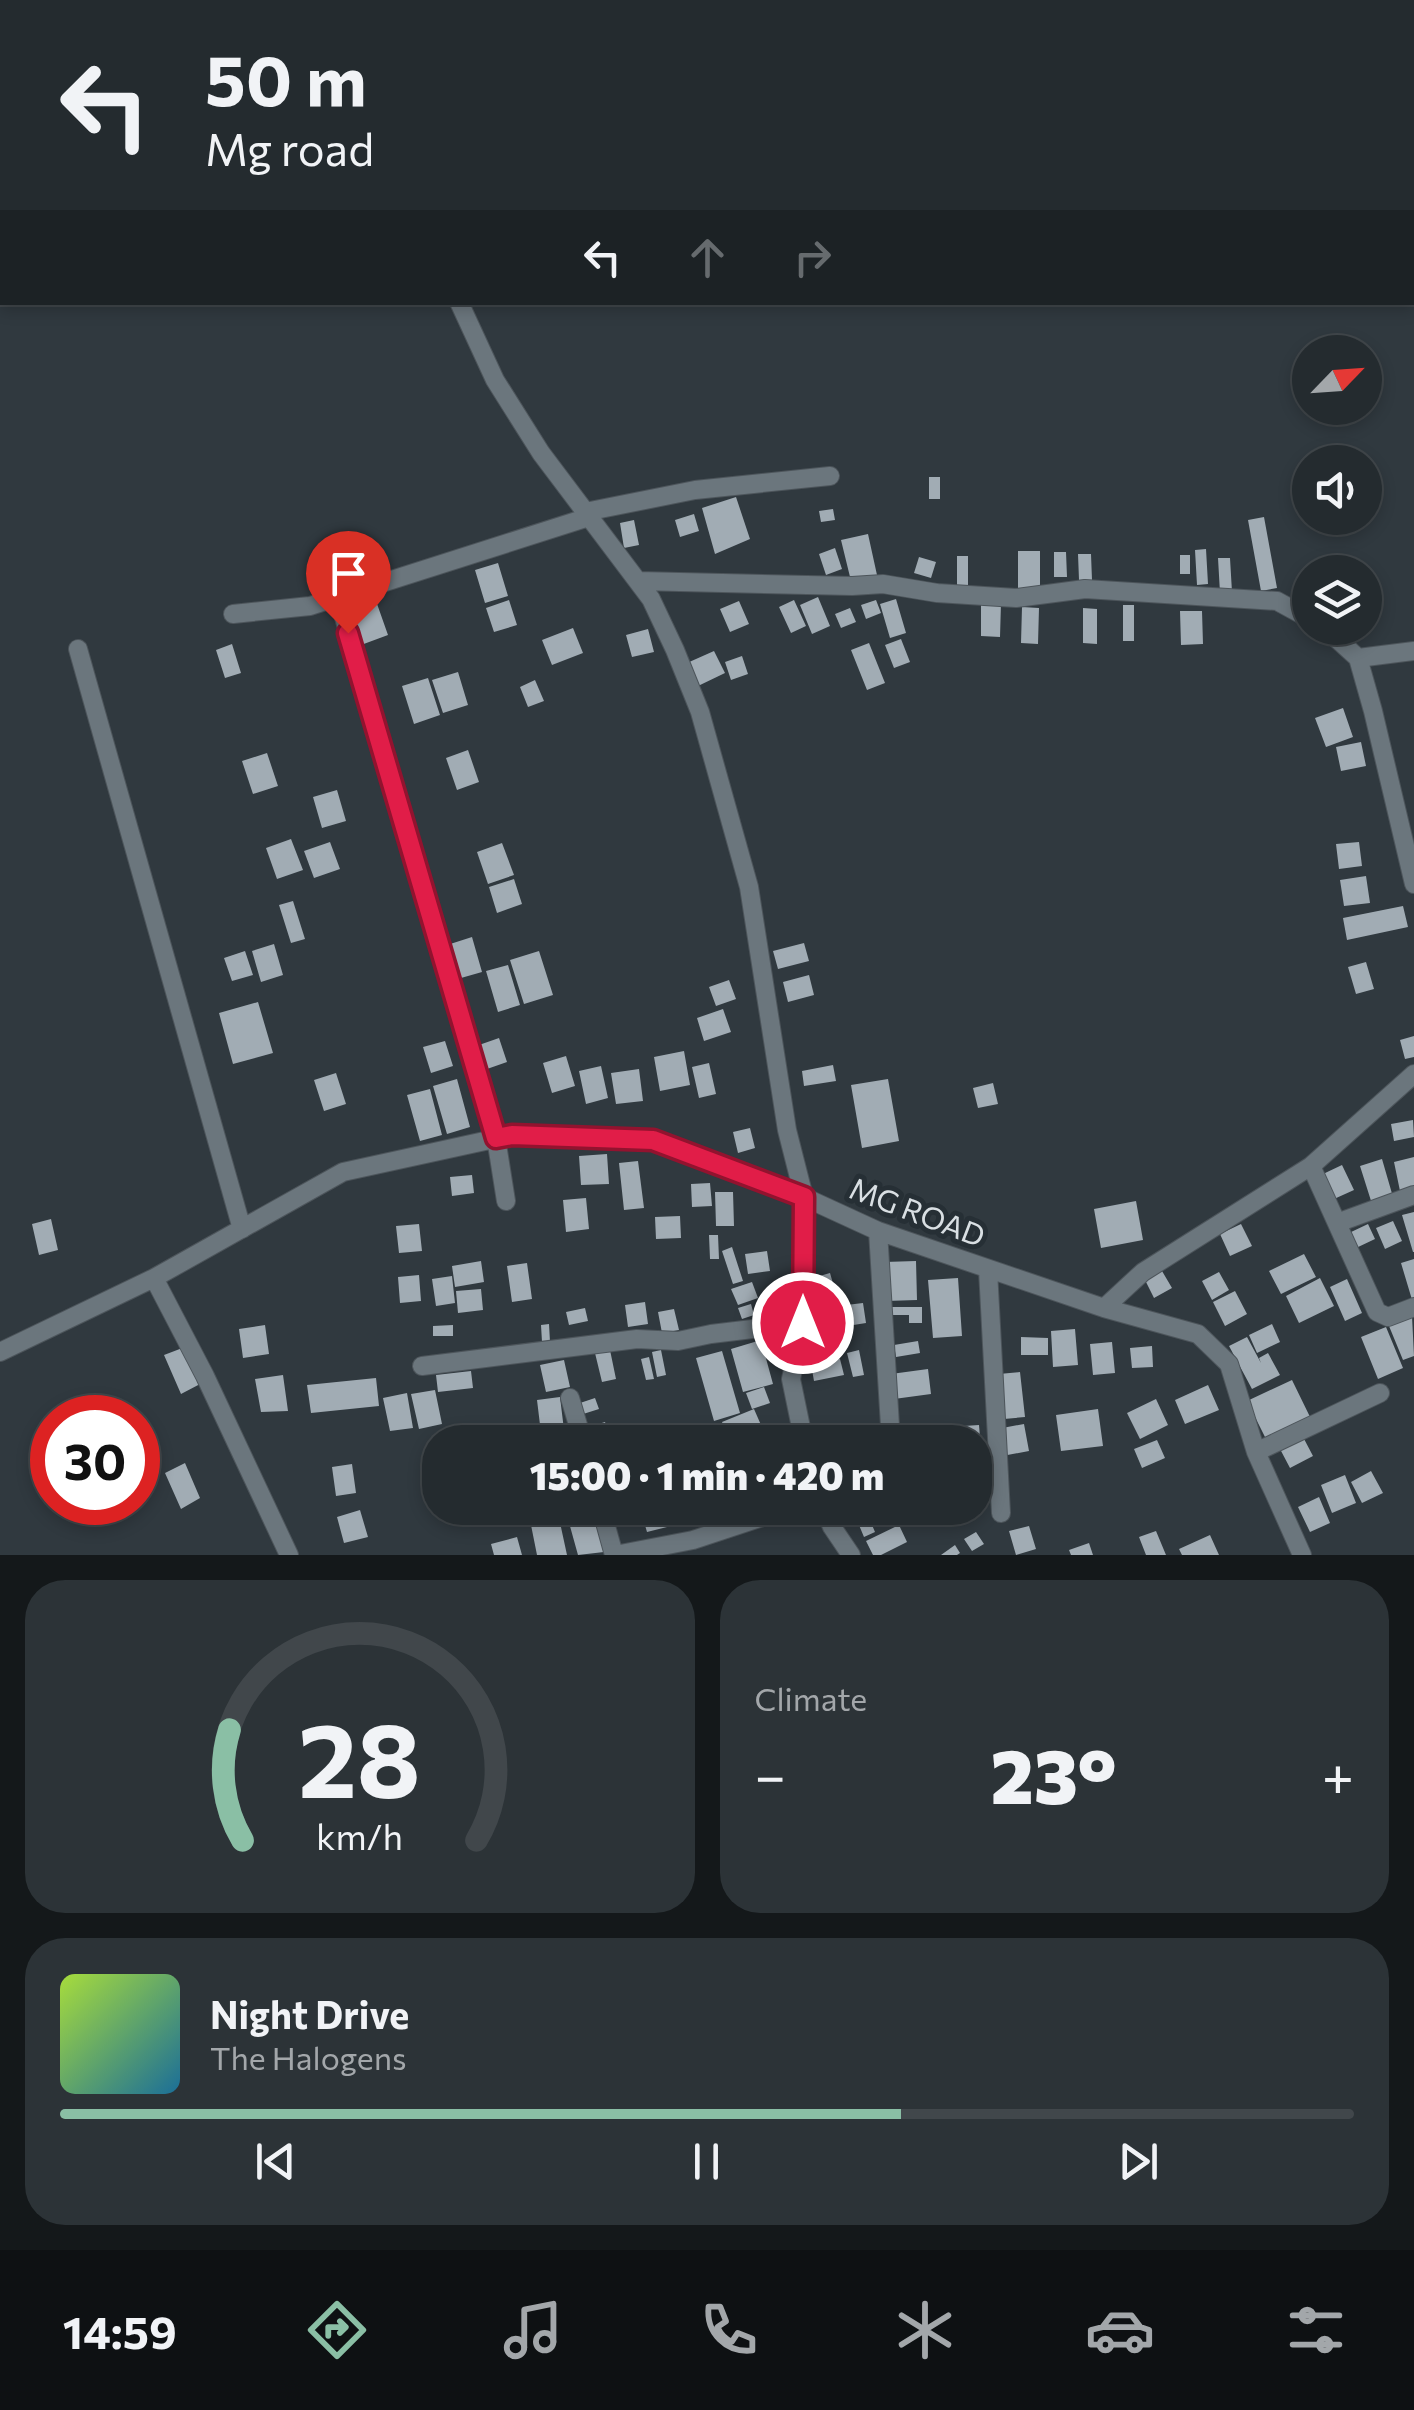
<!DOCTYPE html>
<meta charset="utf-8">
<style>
:root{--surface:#242b2f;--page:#2c3337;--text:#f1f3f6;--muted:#a3a7aa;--line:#41474b;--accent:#8abfa5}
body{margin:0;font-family:Commissioner,sans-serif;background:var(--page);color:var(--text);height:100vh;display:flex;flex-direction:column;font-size:38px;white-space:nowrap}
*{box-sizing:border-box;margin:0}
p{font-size:32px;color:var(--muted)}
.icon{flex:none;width:55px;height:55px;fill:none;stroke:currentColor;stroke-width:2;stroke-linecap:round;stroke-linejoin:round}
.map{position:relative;height:1555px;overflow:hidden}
.drawer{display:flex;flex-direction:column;gap:25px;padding:25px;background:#14181a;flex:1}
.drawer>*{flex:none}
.hud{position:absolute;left:0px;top:0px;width:1415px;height:305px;box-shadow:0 5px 15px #0003,0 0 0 2px var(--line);background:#242b2f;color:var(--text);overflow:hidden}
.needle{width:65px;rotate:65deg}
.fabs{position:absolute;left:1292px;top:335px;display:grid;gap:20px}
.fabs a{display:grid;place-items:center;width:90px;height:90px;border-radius:50%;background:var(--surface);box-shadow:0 5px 15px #0003,0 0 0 2px var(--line);font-size:50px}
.speed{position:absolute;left:30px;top:1395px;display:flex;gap:20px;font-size:50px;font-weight:700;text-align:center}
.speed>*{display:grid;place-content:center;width:130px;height:130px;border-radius:50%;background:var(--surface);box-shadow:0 5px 15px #0003,0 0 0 2px var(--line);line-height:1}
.speed .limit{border:15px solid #d22;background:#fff;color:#111}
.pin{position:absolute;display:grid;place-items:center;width:85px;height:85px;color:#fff;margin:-102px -42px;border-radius:50% 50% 50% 0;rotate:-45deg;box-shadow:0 0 10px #0007}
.pin .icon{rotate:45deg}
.me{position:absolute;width:110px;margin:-55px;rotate:0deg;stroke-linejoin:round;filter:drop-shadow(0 0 8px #0008)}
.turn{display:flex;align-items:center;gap:35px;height:210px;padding:0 40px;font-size:45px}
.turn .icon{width:130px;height:130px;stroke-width:2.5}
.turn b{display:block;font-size:70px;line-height:85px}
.lanes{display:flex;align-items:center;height:95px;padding:0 40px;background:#0003;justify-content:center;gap:50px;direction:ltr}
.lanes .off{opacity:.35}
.big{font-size:75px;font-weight:800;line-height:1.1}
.drawer .card{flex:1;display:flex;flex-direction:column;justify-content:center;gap:15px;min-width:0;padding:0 35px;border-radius:40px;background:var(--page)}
.drawer .dial{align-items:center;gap:0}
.dial svg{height:260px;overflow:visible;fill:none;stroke:var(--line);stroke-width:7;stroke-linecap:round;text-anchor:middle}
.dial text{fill:var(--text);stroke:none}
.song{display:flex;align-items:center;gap:30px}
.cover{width:120px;height:120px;border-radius:15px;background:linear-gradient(135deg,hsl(80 70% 55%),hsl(200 70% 35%))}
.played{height:10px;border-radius:5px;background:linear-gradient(90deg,var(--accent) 65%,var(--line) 65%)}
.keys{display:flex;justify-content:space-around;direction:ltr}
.heat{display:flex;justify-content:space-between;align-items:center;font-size:55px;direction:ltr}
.drawer .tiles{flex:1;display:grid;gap:25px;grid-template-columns:1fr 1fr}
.card:last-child{grid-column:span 2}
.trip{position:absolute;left:422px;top:1425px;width:570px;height:100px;border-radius:40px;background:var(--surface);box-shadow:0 5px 15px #0003,0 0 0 2px var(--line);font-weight:800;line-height:100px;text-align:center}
.dock{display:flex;height:160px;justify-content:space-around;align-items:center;background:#0e1113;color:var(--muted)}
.dock .icon{width:70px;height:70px}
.dock .selected{color:var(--accent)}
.dock b{font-size:45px;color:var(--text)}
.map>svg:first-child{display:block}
</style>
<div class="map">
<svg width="1414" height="1555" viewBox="0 0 1414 1555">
<rect width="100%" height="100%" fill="#30393f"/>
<path fill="#a1acb4" d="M929 477H940V499H929Z
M736 497 750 539 715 554 702 508Z
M833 509 835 520 821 522 819 511Z
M694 514 699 531 680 537 675 520Z
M1264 517 1277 588 1261 591 1248 520Z
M634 520 639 545 624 548 620 523Z
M868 534 877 575 851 581 841 540Z
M835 548 842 569 826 575 819 554Z
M1206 549 1208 584 1197 585 1195 550Z
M1018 551H1040V588H1018Z
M1054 552H1066L1067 577H1054Z
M1078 554H1091L1092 580H1079Z
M1180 555H1190V574H1180Z
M957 556H968V593H957Z
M919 557 936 562 931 578 914 573Z
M1218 558H1230L1232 592 1220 593Z
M498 563 508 596 485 603 475 570Z
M818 597 830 626 812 634 800 605Z
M896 599 906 633 890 638 880 604Z
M509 600 517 625 494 632 486 608Z
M794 600 806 626 791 633 779 607Z
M876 600 881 613 866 619 861 605Z
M376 601 388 635 361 645 349 611Z
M739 601 749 624 730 632 720 609Z
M981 602 1001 603 1000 637 981 636Z
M1123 605H1134V641H1123Z
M1022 607 1039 608 1038 644 1021 643Z
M850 608 856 622 841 628 835 614Z
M1083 608 1097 609V644L1083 643Z
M1180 611H1202L1203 644 1181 645Z
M573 628 583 653 552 665 542 640Z
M648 629 654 652 632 657 626 635Z
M901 639 910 662 894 668 885 645Z
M869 643 885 683 867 690 851 650Z
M232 644 241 673 225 678 216 650Z
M714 651 725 673 698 686 687 663Z
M742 656 748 674 731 680 725 662Z
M458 672 468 705 443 713 432 680Z
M428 678 440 715 414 724 402 686Z
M535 680 544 701 528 707 520 687Z
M1343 708 1353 737 1326 747 1315 718Z
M1361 742 1366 766 1341 771 1336 747Z
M468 750 479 782 457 790 446 758Z
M267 753 278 786 253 794 242 761Z
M337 790 346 821 322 828 313 797Z
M291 839 303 870 277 879 266 848Z
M330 842 340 869 314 878 304 851Z
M1359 842 1362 866 1339 869 1336 844Z
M502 843 514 875 488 884 477 852Z
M1366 876 1370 903 1344 906 1340 880Z
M514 879 522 904 497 913 489 887Z
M293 901 305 939 291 943 279 905Z
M1403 906 1408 927 1347 940 1343 918Z
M472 937 482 972 454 980 444 946Z
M804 943 809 961 778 969 773 951Z
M274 944 283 975 261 982 252 951Z
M245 951 253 975 232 981 224 958Z
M539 951 553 995 524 1004 510 960Z
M1366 962 1374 989 1356 994 1348 967Z
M508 965 520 1005 498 1012 486 971Z
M809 975 814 995 788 1002 783 982Z
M729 980 736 999 716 1006 709 987Z
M258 1002 273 1053 233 1064 219 1013Z
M723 1009 731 1032 704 1041 697 1018Z
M1414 1036V1057L1405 1059 1400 1040Z
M499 1038 507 1062 487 1069 479 1045Z
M445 1041 453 1066 431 1073 423 1047Z
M684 1051 690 1085 660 1091 654 1057Z
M566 1056 575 1086 552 1093 543 1063Z
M709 1063 716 1094 699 1098 692 1067Z
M833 1065 836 1081 804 1086 802 1071Z
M601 1066 608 1098 586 1104 579 1071Z
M639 1069 643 1101 616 1104 611 1073Z
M336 1073 346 1104 324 1111 314 1080Z
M457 1079 470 1127 447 1134 433 1086Z
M888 1079 899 1141 862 1148 851 1085Z
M993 1083 998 1104 978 1108 973 1088Z
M430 1089 442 1135 420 1141 407 1095Z
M1413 1120 1414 1137 1394 1141 1391 1124Z
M750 1128 755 1148 738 1153 733 1132Z
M607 1154 609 1184 581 1185 579 1156Z
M1414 1157V1187L1400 1191 1394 1162Z
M1382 1159 1393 1197 1372 1204 1360 1166Z
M638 1161 644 1208 624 1210 619 1163Z
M1342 1165 1354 1190 1334 1199 1323 1174Z
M472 1175 474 1193 452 1196 450 1177Z
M710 1183 712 1206 692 1207 691 1184Z
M715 1192H733L734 1226H716Z
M586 1198 589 1229 566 1232 563 1200Z
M1136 1201 1143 1240 1101 1248 1094 1209Z
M1414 1212V1252H1413L1402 1215Z
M680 1216 681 1238 656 1239 655 1217Z
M51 1219 58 1250 39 1255 32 1224Z
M1393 1221 1402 1241 1385 1249 1376 1228Z
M419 1224 422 1251 399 1253 396 1226Z
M1241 1224 1252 1246 1230 1256 1220 1234Z
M1368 1224 1375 1239 1356 1248 1349 1233Z
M709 1235H718L719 1259H710Z
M732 1247 743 1281 733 1284 722 1251Z
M767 1251 770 1271 748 1274 745 1254Z
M1304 1254 1316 1277 1281 1294 1269 1271Z
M1414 1259V1303H1413L1401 1263Z
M481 1261 484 1282 455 1287 452 1266Z
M916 1261 917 1300 886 1301 884 1262Z
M527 1263 532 1299 512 1302 507 1266Z
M1162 1271 1172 1288 1154 1298 1145 1280Z
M1219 1272 1229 1290 1212 1300 1202 1281Z
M830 1273 838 1301 816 1307 809 1279Z
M419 1275 421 1301 400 1303 398 1277Z
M452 1276 455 1303 436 1306 432 1279Z
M958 1278 962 1336 933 1338 928 1280Z
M1320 1278 1334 1306 1299 1323 1286 1296Z
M1347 1279 1362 1313 1345 1321 1330 1287Z
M752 1282 758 1298 738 1305 731 1289Z
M481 1289 483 1310 458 1313 456 1291Z
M1235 1291 1247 1314 1225 1326 1213 1302Z
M781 1295 789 1315 772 1321 765 1301Z
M645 1302 648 1324 628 1327 625 1305Z
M863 1303 866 1323 841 1327 838 1306Z
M751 1304 754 1315 742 1319 738 1308Z
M890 1307H922V1323H909V1315H890Z
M585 1308 588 1321 569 1325 566 1312Z
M674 1309 679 1330 662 1333 658 1312Z
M1412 1316 1414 1356 1403 1360 1389 1326Z
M549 1324 550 1342H542L541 1325Z
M1272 1324 1280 1342 1257 1353 1249 1335Z
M265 1325 269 1354 243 1358 239 1329Z
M453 1325V1336H433V1326Z
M1386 1327 1403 1368 1378 1379 1361 1337Z
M1075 1329 1078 1365 1053 1367 1051 1331Z
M1021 1337 1048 1338V1355H1021Z
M1247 1337 1261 1363 1259 1358 1268 1353 1280 1375 1252 1389 1229 1346Z
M761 1340 773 1384 743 1392 731 1349Z
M918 1341 920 1353 896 1357 894 1345Z
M1112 1342 1115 1373 1093 1375 1090 1344Z
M1152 1346 1153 1367 1132 1368 1130 1348Z
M185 1347 202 1383 181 1394 164 1355Z
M610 1350 616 1379 602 1382 595 1353Z
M661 1350 666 1375 657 1377 652 1352Z
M859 1350 864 1375 853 1377 847 1353Z
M722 1351 740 1413 714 1421 696 1358Z
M649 1357 654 1379 646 1380 641 1359Z
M840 1359 844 1375 814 1381 811 1364Z
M564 1360 570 1387 546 1392 540 1365Z
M928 1369 931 1394 894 1399 891 1374Z
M471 1371 473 1388 438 1392 436 1375Z
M1020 1372 1025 1417 1004 1419 999 1374Z
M283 1375 288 1411 261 1412 255 1379Z
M376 1378 379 1406 311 1413 307 1385Z
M1292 1380 1312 1421 1266 1439 1247 1401Z
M1208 1385 1219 1410 1185 1424 1175 1400Z
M764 1387 770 1403 752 1409 746 1393Z
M435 1390 442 1424 419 1429 411 1394Z
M407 1393 413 1428 390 1431 383 1398Z
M560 1397 564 1430 541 1433 537 1400Z
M595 1398 599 1409 580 1415 577 1404Z
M1156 1399 1168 1425 1140 1439 1127 1413Z
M754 1409 761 1425 729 1438 722 1422Z
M1098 1409 1103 1446 1061 1451 1056 1415Z
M605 1422 609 1434 587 1441 583 1429Z
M1024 1424 1029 1451 1002 1456 997 1429Z
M979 1425 981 1450H975V1442H950L948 1427Z
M681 1428 688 1442H650Z
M935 1436V1442H901L900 1438Z
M1303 1437 1313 1456 1290 1468 1280 1449Z
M1157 1440 1165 1458 1142 1468 1134 1449Z
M185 1463 200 1498 181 1509 165 1473Z
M352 1464 356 1493 336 1496 332 1467Z
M1371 1471 1383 1493 1362 1503 1351 1482Z
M1345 1475 1356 1503 1332 1513 1321 1485Z
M1319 1497 1330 1523 1310 1532 1298 1507Z
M604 1508H635V1509L606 1516Z
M640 1508H667L671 1526 647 1532Z
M682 1508H719L721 1513 691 1527Z
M900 1508H933L934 1516 902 1520Z
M360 1510 368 1537 344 1543 337 1517Z
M593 1512 604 1552 578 1555 568 1519Z
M867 1513 875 1532 864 1537 856 1518Z
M559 1518 567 1555H537L531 1525Z
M899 1525 907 1542 881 1555H873L866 1541Z
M1029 1526 1036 1549 1016 1555 1009 1531Z
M1156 1531 1166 1555H1146L1139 1537Z
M976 1532 984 1544 972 1551 964 1539Z
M1210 1535 1219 1555H1182L1179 1549Z
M517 1537 522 1555H494L491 1544Z
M1089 1543 1093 1555H1071L1069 1550Z
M955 1545 960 1553 957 1555H941Z"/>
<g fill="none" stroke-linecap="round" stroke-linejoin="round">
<defs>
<path id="minor" d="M209 0 210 2
M918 0 919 2
M521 2 526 0
M459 302 495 380 541 453 651 599 675 650 700 712 749 887 787 1130 804 1197 803 1323 791 1379 804 1442
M585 512 695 490 830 476
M638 581 852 586 883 584 937 593 1016 598 1085 589 1277 601 1310 619
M338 597 496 1138 506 1201
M233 614 310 606 589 517
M1325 628 1358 658 1373 711 1414 884
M78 649 242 1229
M1358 658 1414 651
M1311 1166 1377 1312 1388 1317 1414 1307
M1337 1223 1414 1195
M878 1231 891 1442
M988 1270 1001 1513
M154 1278 205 1376 289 1555
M1104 1308 1143 1272 1311 1166 1414 1074
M0 1352 154 1278 343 1172 512 1135 653 1140 804 1197 878 1231 1104 1308 1198 1334 1229 1364 1256 1452 1302 1555
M422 1366 637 1339 678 1341 711 1334 803 1323
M570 1398 583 1442
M1256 1452 1380 1393
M601 1508 614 1555
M824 1508 832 1527 851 1555
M615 1555 693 1540 790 1508"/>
</defs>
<use href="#minor" stroke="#4d555b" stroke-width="20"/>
<use href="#minor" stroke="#6b767d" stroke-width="18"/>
</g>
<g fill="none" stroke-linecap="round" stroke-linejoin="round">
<defs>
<path id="route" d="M348 633 496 1138 512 1135 653 1140 804 1197 803 1323"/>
</defs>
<use href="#route" stroke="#92132f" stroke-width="25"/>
<use href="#route" stroke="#e11d48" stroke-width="18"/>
</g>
<g text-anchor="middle" stroke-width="10" stroke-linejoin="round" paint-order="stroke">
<g font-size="30" fill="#d9dfe3" stroke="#262f35">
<text transform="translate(917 1213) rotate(21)" y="10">MG ROAD</text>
</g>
</g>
</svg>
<div class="fabs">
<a><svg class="needle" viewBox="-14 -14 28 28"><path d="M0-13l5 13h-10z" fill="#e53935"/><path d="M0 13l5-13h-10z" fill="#a3a7aa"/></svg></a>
<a><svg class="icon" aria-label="sound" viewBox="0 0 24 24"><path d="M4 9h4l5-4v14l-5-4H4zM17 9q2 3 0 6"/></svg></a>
<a><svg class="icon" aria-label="layers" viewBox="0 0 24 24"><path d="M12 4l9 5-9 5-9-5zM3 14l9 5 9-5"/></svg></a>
</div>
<div class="speed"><div class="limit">30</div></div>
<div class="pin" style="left:348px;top:633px;background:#d93025"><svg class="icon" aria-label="arrive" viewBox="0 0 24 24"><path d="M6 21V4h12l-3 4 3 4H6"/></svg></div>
<svg class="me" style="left:803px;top:1323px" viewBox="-20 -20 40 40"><circle r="17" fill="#e11d48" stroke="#fff" stroke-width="3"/><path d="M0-11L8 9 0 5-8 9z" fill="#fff"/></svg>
<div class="trip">15:00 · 1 min · 420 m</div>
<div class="hud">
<div class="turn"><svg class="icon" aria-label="left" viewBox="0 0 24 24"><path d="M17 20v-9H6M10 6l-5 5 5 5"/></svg><div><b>50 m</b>Mg road</div></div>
<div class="lanes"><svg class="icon" aria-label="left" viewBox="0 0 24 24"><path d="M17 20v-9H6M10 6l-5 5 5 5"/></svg><svg class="icon off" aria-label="ahead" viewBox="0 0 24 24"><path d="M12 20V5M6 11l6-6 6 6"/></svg><svg class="icon off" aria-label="right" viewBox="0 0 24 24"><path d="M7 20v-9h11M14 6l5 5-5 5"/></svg></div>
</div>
</div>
<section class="drawer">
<div class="tiles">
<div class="card dial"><svg viewBox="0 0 100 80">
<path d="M14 69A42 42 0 1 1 86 69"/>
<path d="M14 69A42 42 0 0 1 10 35" stroke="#8abfa5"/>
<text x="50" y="56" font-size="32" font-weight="700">28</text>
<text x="50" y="72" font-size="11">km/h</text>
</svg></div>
<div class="card"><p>Climate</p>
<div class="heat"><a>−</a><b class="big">23°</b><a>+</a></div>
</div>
<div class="card">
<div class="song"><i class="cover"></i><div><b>Night Drive</b><p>The Halogens</p></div></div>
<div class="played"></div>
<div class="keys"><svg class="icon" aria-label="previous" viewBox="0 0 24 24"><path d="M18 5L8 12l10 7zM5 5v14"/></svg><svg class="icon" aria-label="pause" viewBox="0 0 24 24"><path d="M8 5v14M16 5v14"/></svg><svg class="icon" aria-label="next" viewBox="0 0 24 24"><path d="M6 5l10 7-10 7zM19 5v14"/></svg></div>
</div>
</div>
</section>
<nav class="dock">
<b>14:59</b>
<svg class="icon selected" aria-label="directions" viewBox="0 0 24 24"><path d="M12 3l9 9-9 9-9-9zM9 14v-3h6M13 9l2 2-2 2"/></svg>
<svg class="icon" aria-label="music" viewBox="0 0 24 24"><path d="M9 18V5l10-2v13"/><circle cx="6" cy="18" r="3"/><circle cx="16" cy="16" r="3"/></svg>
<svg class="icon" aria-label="phone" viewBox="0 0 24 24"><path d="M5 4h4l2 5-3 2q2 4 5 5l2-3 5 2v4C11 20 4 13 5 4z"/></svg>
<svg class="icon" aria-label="climate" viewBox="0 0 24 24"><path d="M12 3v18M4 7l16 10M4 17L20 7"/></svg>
<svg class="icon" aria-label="car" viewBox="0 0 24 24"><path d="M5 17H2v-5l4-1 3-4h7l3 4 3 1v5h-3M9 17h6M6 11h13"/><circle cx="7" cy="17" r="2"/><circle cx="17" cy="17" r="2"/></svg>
<svg class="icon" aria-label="filters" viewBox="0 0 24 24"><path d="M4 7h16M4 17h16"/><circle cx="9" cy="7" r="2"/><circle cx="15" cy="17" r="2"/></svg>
</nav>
